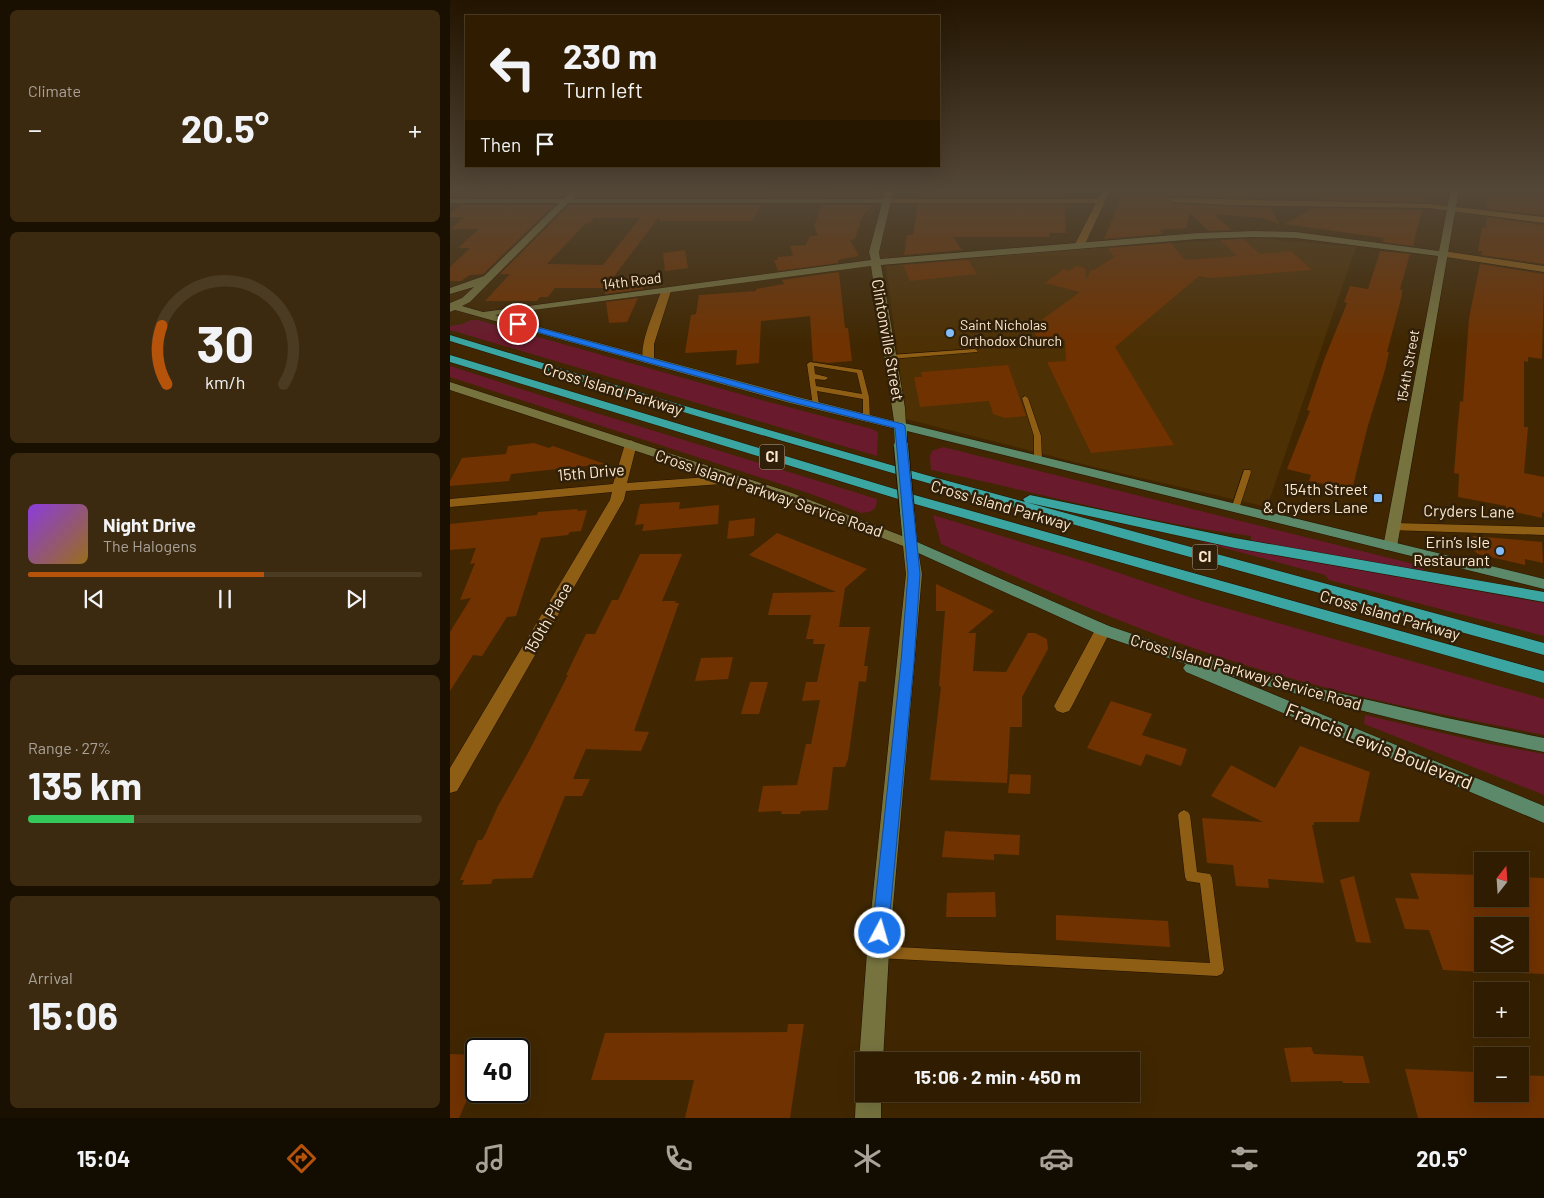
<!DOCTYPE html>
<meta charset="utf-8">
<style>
:root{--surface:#301d01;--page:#3c2a10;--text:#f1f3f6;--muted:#a8a299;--line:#4b3b23;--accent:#b45309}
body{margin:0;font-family:Barlow,sans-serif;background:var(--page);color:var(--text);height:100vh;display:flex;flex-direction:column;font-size:19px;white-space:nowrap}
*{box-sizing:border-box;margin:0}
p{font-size:16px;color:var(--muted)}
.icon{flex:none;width:28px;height:28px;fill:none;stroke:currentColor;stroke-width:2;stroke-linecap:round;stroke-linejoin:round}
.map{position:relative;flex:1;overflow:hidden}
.drawer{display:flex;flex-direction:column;gap:10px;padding:10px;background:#1a1001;width:450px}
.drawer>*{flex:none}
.hud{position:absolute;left:15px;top:15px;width:475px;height:152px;border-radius:0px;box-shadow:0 5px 20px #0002,0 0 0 1px var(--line);background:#301d01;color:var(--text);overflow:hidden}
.needle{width:32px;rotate:17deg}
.fabs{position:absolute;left:1024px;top:852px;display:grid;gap:10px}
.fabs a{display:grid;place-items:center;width:55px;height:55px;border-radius:0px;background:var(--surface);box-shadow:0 5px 20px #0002,0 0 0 1px var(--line);font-size:25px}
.speed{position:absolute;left:15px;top:1038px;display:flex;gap:10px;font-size:25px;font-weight:700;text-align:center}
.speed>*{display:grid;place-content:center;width:65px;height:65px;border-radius:50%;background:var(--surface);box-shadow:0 5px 20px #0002,0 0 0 1px var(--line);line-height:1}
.speed .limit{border:2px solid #111;border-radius:8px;background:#fff;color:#111}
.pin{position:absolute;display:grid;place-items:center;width:42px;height:42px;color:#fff;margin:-21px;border:2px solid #fff;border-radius:50%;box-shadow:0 1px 5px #0007}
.me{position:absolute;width:55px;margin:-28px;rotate:6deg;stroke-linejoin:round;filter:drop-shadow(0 0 4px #0008)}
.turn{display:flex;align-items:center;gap:18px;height:105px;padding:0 15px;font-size:22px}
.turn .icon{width:65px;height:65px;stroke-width:2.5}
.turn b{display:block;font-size:35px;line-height:42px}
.then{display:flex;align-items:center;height:48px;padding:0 15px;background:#0003;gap:10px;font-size:19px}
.big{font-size:38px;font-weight:700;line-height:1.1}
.drawer .tile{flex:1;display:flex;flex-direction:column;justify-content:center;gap:8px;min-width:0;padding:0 18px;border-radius:8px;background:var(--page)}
.drawer .dial{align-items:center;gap:0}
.dial svg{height:130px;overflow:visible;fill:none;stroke:var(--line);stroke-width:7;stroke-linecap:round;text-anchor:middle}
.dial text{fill:var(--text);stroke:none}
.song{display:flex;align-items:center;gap:15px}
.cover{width:60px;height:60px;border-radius:8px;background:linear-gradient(135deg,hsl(270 70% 55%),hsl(40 70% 35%))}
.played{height:5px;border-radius:2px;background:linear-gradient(90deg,var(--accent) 60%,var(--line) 60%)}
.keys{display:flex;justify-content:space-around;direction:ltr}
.heat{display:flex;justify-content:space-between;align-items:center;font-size:28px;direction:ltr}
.charge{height:8px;border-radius:4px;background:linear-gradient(90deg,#34c759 27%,var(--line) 0)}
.trip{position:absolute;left:405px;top:1052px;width:285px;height:50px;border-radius:0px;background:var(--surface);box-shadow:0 5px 20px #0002,0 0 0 1px var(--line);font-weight:700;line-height:50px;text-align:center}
.menu{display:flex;height:80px;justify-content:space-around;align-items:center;background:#130c00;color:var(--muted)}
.menu .icon{width:35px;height:35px}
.menu .on{color:var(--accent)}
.menu b{font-size:22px;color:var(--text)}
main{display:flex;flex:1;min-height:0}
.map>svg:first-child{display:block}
</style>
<main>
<section class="drawer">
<div class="tile"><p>Climate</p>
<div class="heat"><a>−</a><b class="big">20.5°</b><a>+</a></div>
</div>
<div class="tile dial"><svg viewBox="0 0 100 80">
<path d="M14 69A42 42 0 1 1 86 69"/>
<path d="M14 69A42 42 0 0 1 11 33" stroke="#b45309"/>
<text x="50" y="56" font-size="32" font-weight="700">30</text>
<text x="50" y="72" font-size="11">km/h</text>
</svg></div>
<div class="tile">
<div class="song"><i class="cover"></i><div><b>Night Drive</b><p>The Halogens</p></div></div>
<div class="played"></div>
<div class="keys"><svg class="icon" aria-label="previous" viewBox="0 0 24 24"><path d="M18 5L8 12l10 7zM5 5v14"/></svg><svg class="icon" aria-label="pause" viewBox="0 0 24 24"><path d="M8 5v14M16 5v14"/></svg><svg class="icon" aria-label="next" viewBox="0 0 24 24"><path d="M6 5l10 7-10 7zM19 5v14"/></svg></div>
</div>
<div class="tile"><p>Range · 27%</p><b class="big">135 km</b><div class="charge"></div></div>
<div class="tile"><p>Arrival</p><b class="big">15:06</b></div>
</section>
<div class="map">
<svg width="1094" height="1118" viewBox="0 0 1094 1118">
<rect width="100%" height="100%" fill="#402701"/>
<path fill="#4d3004" d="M809 238 906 247 817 507 640 466 456 419 436 266 600 251Z"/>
<path fill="#691a2c" d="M21 320H28L315 401 422 429 428 432 427 456 0 330V326L12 324Z
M0 366 146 413 427 499C427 510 422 512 411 513L361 494 0 377Z
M493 447 972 566 974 571 801 542V536C692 522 587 492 481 470L480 456 482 451Z
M483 515 640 563 751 601 1094 699V735C1005 717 916 700 829 675 712 642 601 593 491 544Z
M744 540 1094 603V636L879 580 875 575Z
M915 715 1035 743 1094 754V795L914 724Z"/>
<path fill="#703200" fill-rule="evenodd" d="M35 189H121L113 197H23Z
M134 189H319L315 197H127Z
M379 189H426L424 197H376Z
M471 189H613L614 197H470Z
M678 189 709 191 710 189H812L817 198 720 196 717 201 723 204 821 208 829 224 812 218 764 214 782 230 759 231 740 213 736 228 710 230 713 234 654 239 672 195H676Z
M868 189 936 194 943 193 944 189 975 191 973 202 869 200Z
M1038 189H1094V215L1037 209Z
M13 205H104L33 274 20 275 11 281H0V267L20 248H8L29 229H1L14 217H0V214Z
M119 205H311L302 221H210L209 217 162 279 192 275 193 289 155 294V288H105L98 297H90L87 301H35L60 274H50ZM144 218H190L153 265 97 264 136 223H140Z
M372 205H421L420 210 416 211 412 217 405 239 400 240 409 256 388 260V263L328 271 324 260H328L327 257 341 256 343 255 340 246 356 245 360 236H368L364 226Z
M468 205H615L616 233H599L600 237H503L512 250 454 255 457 235H463Z
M863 208 972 210 963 246 933 242 934 238 835 224Z
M1037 217 1094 225V264L1031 255 1032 251H1028L1032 227 1036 228Z
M793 239 810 254 841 251 862 270 760 278 749 276 665 347 724 445 641 453 598 364V362L616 361 615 340H588L582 327 630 292 595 283 614 269 619 271 626 266 635 268 636 280 641 270H644L664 257 658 248 721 243 735 260 787 256 770 240Z
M235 250 238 268 215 271 213 253Z
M930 251 960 254 950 289 952 290V295L937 352H939L935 370 917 429 902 490 859 481 861 475 837 469 860 411 857 410 874 360 897 303 894 302 900 286 918 289Z
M518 260 527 274 460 281 453 265Z
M1030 264 1094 274 1092 359 1078 357V362L1074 361V427H1078L1074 473 1094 477V513L1092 512V518L1056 510V506L1008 497 1009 474 1004 473 1008 423 1010 401 1013 402 1019 318Z
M389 272 395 328H398L402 361 378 363 363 361 360 316 311 321 309 363 286 365 287 350 235 353 241 315 246 314 249 295 306 291V289L334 284 332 280Z
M188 298 177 322 159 323 156 302Z
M558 365 576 416 555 418 543 414 539 401 470 407 464 377H472L471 372Z
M84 443 99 448 103 446 155 464 61 474 59 481 0 486V481L12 458 56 454 58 446Z
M230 502 229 509 269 505 268 524 192 531 194 524 185 525 190 504Z
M128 509 127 511 137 510 131 531 120 532 118 535 91 538 66 616 57 617 32 656 23 655 0 691V632L21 598 10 600 25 563 20 564 26 548 0 550V524L87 515 88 512Z
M305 518 304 536 277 539 279 521Z
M327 533 417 569 395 588 389 627H420L414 666H418L416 682 409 681 398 759 395 767H383L378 810 351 811 350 814H331L332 811 308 812 313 786 347 785 356 744H361L370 700 352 701 356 682H367L375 644H363L364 639H356L361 615H318L323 593 386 592 299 555Z
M1023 536 1092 542 1093 563 1075 559V565L1028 554 1022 549Z
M190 554H232L212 601H226L225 603H229L184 731 199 732 191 751 136 749 123 779H140L132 796H115L82 878 43 879 41 884 12 885 14 880H10L28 840H32L35 835 48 806 78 753 118 675H116L136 634H145L162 600H168Z
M486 584 544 611 518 633H526L523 671 556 672 578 633H585L597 639 598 649 572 697V727H560L557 783 480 780 491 687 489 686 495 611H486Z
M283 657 278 679 245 681 251 658Z
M300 682H318L309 714H291Z
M661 701 702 714 692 735 737 749 731 766 696 754 691 766 637 748Z
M850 746 920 772 909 822H864V825H862L874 883 818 879 819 888 786 886 783 865 757 863 752 818 813 822 761 796 781 765 825 788Z
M560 774 581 775 580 794 558 793Z
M495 831 570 835 569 855 544 854V860L492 857Z
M960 873 1032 875V899H1070V877L1094 878V974L1070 973V926H1032V972L993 970 979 930 955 929 945 898 969 899Z
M904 876 921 943 906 942 890 880Z
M545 892 546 917H496L497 893Z
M606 915 718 921 720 947 606 940Z
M338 1024H354L340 1118H235L244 1080H141L155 1033 337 1032Z
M861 1047 864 1054 913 1056 920 1083H893L892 1081 841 1082 834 1048Z
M0 1054 26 1055V1079L9 1118H0Z
M955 1069 1025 1072 1032 1094H1070V1075L1094 1076V1118H968Z"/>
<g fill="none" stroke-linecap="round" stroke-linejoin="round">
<defs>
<path id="lane" d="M525 349 528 351 527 352 440 359 437 357 440 355Z
M360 362 412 370 419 397 420 420H417L413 418V399L367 391 369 405 367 406H363L357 364ZM364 366 407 373 412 394 366 386 365 379 375 380 378 378 377 377 365 374Z
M575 396 578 398 591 436 592 460 588 462 584 460V436L572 398Z
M794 470H800L801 472 789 509 785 511H782L781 509Z
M734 810 738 812 740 815 747 872 760 874 762 878 774 970 772 974 767 976 428 958 423 956 421 952 423 948 428 946 760 963 750 883 737 881 735 877 728 815 730 812Z"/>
<path id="street" d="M436 189H444L442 199H648L653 189H661L635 244 630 247 625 244 646 203H437L433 201Z
M720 198 979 204 1094 217V223L979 208 777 205 723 202 719 200Z
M993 251 1094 266V272L990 256V252Z
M216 288 221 291 204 344V360L198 363 194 362C187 347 206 308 211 291Z
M181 440 187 444 177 483 285 475 292 479 285 483 176 491 174 500 7 791 0 793V768L160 500 162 492 0 507V499L163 484 175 444Z
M944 523 1094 527V535L939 530 937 527 939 524Z
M653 624 659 626 661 630 622 706 619 711 613 713 607 711 604 706 645 630 647 626Z"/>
<path id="secondary" d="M124 189H132L123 199H437L441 201 429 252 430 259 748 233 805 231 846 232 989 251 1001 189H1009L947 547 945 550H935L933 547 988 256 846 238 805 237 748 239 431 265 455 408 456 426 450 430 340 403 5 310 0 312V303L12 298 24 287 0 294V288L34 276 109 203H0V199H114ZM118 203H432L419 252 421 260 33 312 12 306 20 302ZM421 266 444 421 348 397 45 315Z
M0 382 342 493 465 541 467 544 472 574 439 952 433 1061H414V1070L409 1061 417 952 456 574 453 546 332 499 0 390Z
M414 1084V1094H431V1118H405L406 1094 410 1085Z"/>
<path id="primary" d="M450 422 1094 579V589L457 431V446L451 450 446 449 445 446 444 426Z
M457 507 462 508 464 511 467 542 659 626 730 650 875 690 997 718 1094 738V752C986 730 880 704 774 674L1094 806V823L736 672 733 668 736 664 647 634 455 547 453 544 450 511 452 508Z"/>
<path id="highway" d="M0 335 235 406 476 475 1094 643V655C728 554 363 454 0 341Z
M0 355 468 496 1094 671V683L458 502 0 362Z
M580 495 785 538 1094 592V602L785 548 575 502 573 499Z"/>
</defs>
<use href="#lane" stroke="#211200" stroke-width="1"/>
<use href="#street" stroke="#211200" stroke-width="1"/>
<use href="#secondary" stroke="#211200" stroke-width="1"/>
<use href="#primary" stroke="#211200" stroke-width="1"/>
<use href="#highway" stroke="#211200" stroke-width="1"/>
<use href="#lane" fill="#8f5e15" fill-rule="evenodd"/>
<use href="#street" fill="#8f5e15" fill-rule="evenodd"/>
<use href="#secondary" fill="#76733f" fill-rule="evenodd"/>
<use href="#primary" fill="#5c8969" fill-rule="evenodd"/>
<use href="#highway" fill="#3aa5a1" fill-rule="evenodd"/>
<defs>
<path id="primary-bridge" d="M451 446 457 511"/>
</defs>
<use href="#primary-bridge" stroke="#211200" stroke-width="16" stroke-linecap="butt"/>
<use href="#primary-bridge" stroke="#5c8969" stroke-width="14"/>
</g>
<linearGradient id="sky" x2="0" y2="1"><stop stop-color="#231501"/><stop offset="0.55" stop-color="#534738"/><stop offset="1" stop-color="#534738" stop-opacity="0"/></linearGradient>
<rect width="1094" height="345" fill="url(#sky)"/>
<path fill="#1a73e8" stroke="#114b97" d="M68 322 347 398 453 424 455 426 470 574 464 662 438 933 436 938 430 941 424 938 422 933 451 662 458 574 445 428 341 402 65 326 64 324Z"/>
<g fill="#83bcfb" stroke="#30200a" stroke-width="2">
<circle cx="500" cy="333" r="5"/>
<rect x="923" y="493" width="10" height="10" rx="2.5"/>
<circle cx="1050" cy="551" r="5"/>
</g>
<g text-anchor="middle" stroke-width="5" stroke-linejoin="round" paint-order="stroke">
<g font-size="14" fill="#fee8ce" stroke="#30200a">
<text transform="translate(182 281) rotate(-7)" y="5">14th Road</text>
<text transform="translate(958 366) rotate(-80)" y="5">154th Street</text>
</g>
<g font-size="14" fill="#fee8ce" stroke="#30200a" text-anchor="start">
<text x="510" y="330">Saint Nicholas<tspan x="510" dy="16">Orthodox Church</tspan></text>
</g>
<g fill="#30200a" stroke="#c0ac93" stroke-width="1">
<rect x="309.5" y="444.5" width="25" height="25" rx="4"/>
<rect x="742.5" y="544.5" width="25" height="25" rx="4"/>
</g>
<g font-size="15" font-weight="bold" fill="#fee8ce">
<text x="322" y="462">CI</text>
<text x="755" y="562">CI</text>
</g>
<g font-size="16" fill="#fee8ce" stroke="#30200a">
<text transform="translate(438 340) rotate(80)" y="6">Clintonville Street</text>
<text transform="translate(163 389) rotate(17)" y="6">Cross Island Parkway</text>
<text transform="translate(141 472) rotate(-5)" y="6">15th Drive</text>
<text transform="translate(319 493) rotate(19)" y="6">Cross Island Parkway Service Road</text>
<text transform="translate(551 505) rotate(16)" y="6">Cross Island Parkway</text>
<text transform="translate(1019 511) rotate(1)" y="6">Cryders Lane</text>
<text transform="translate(940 615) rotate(16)" y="6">Cross Island Parkway</text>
<text transform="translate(98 618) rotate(-60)" y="6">150th Place</text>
<text transform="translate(796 672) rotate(16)" y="6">Cross Island Parkway Service Road</text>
</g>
<g font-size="16" fill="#fee8ce" stroke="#30200a" text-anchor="end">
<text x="918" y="495">154th Street<tspan x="918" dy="18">&amp; Cryders Lane</tspan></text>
<text x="1040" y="548">Erin’s Isle<tspan x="1040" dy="18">Restaurant</tspan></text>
</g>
<g font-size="19" fill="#fee8ce" stroke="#30200a">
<text transform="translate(929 746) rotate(22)" y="7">Francis Lewis Boulevard</text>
</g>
</g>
</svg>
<div class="fabs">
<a><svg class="needle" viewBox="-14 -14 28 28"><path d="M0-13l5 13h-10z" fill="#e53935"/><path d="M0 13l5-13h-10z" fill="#a8a299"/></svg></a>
<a><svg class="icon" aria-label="layers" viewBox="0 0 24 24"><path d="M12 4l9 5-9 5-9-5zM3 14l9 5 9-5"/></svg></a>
<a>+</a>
<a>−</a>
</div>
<div class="speed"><div class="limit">40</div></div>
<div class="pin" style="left:68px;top:324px;background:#d93025"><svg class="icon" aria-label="arrive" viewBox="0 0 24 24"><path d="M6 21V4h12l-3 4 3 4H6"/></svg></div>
<svg class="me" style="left:430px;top:933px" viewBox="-20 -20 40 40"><circle r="17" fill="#1a73e8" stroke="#fff" stroke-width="3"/><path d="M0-11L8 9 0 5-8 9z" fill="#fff"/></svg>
<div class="trip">15:06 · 2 min · 450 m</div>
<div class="hud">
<div class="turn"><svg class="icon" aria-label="left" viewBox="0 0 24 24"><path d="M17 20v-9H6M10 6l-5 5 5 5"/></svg><div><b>230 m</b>Turn left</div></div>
<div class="then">Then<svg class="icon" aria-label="arrive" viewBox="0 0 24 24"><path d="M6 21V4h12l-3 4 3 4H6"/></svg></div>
</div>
</div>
</main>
<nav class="menu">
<b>15:04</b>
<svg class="icon on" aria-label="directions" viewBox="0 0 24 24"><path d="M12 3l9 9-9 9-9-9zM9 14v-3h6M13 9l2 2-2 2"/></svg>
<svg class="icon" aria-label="music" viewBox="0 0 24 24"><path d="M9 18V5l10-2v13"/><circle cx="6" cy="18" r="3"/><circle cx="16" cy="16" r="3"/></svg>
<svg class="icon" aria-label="phone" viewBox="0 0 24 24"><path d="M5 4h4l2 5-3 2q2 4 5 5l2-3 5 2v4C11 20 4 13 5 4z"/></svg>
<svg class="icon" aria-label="climate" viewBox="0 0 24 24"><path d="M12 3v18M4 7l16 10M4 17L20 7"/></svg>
<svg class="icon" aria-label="car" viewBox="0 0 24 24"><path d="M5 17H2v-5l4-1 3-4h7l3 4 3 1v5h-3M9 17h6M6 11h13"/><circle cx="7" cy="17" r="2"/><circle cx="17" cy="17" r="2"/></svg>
<svg class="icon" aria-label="filters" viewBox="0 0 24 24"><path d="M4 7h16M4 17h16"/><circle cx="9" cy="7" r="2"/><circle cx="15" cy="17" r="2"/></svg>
<b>20.5°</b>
</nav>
